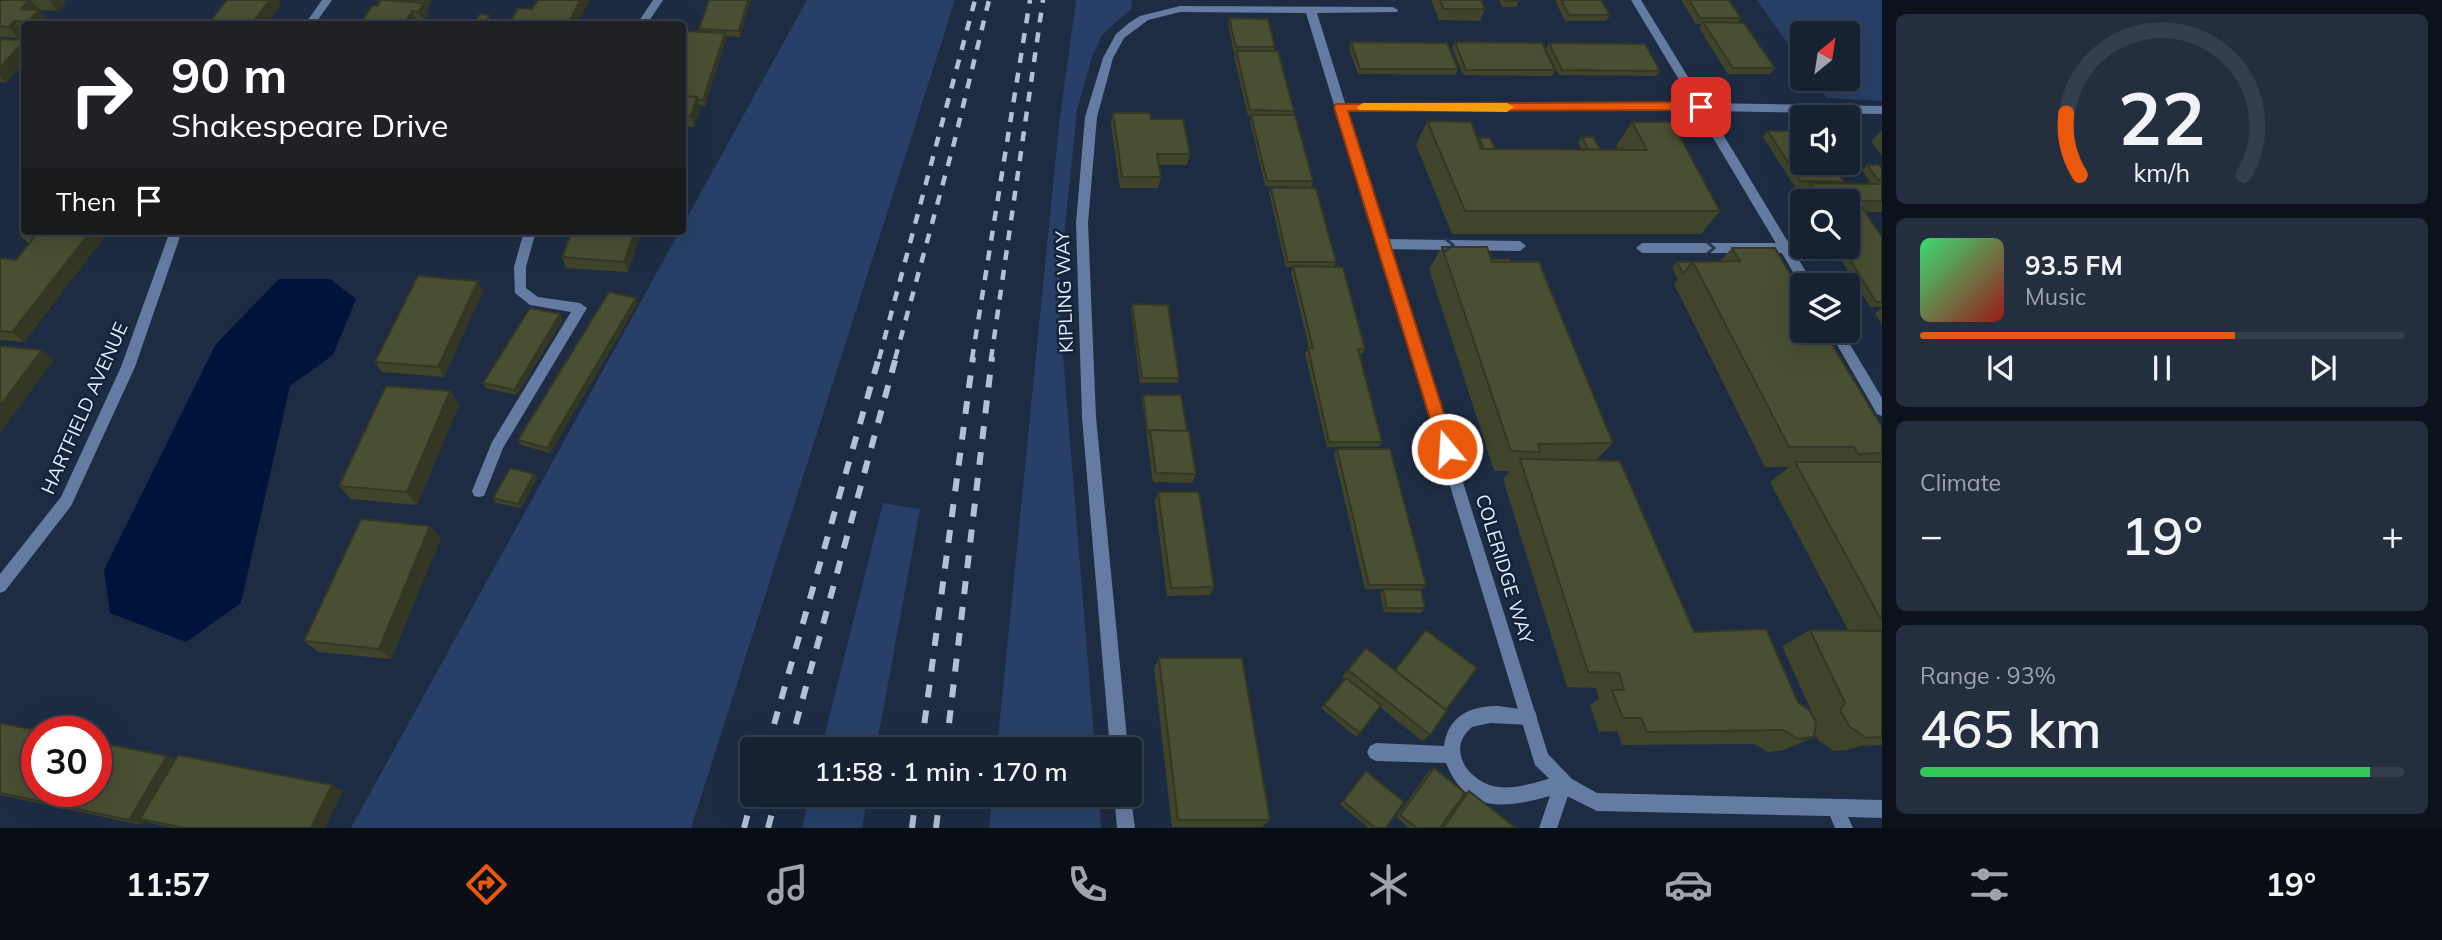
<!DOCTYPE html>
<meta charset="utf-8">
<style>
:root{--surface:#162132;--page:#232e3e;--text:#f1f3f6;--muted:#9ea3ac;--line:#353e4d;--accent:#ea580c}
body{margin:0;font-family:Mulish,sans-serif;background:var(--page);color:var(--text);height:100vh;display:flex;flex-direction:column;font-size:26px;white-space:nowrap}
*{box-sizing:border-box;margin:0}
p{font-size:23px;color:var(--muted)}
.icon{flex:none;width:38px;height:38px;fill:none;stroke:currentColor;stroke-width:2;stroke-linecap:round;stroke-linejoin:round}
.map{position:relative;flex:1;overflow:hidden}
.panel{display:flex;flex-direction:column;gap:14px;padding:14px;background:#0c121c;width:560px}
.panel>*{flex:none}
.hud{position:absolute;left:21px;top:21px;width:665px;height:214px;border-radius:7px;box-shadow:0 7px 28px #0002,0 0 0 2px var(--line);background:#202124;color:#fff;overflow:hidden}
.needle{width:46px;rotate:30deg}
.controls{position:absolute;left:1790px;top:21px;display:grid;gap:14px}
.controls a{display:grid;place-items:center;width:70px;height:70px;border-radius:7px;background:var(--surface);box-shadow:0 7px 28px #0002,0 0 0 2px var(--line);font-size:35px}
.speed{position:absolute;left:21px;top:716px;display:flex;gap:14px;font-size:35px;font-weight:700;text-align:center}
.speed>*{display:grid;place-content:center;width:91px;height:91px;border-radius:50%;background:var(--surface);box-shadow:0 7px 28px #0002,0 0 0 2px var(--line);line-height:1}
.speed .limit{border:10px solid #d22;background:#fff;color:#111}
.pin{position:absolute;display:grid;place-items:center;width:60px;height:60px;color:#fff;margin:-30px;border-radius:14px;box-shadow:0 4px 10px #0006}
.me{position:absolute;width:77px;margin:-38px;rotate:342deg;stroke-linejoin:round;filter:drop-shadow(0 0 5px #0008)}
.turn{display:flex;align-items:center;gap:24px;height:147px;padding:0 35px;font-size:32px}
.turn .icon{width:91px;height:91px;stroke-width:2.5}
.turn b{display:block;font-size:49px;line-height:60px}
.then{display:flex;align-items:center;height:66px;padding:0 35px;background:#0003;gap:14px;font-size:26px}
.big{font-size:52px;font-weight:600;line-height:1.1}
.panel .tile{flex:1;display:flex;flex-direction:column;justify-content:center;gap:10px;min-width:0;padding:0 24px;border-radius:10px;background:var(--page)}
.panel .dial{align-items:center;gap:0}
.dial svg{height:182px;overflow:visible;fill:none;stroke:var(--line);stroke-width:7;stroke-linecap:round;text-anchor:middle}
.dial text{fill:var(--text);stroke:none}
.song{display:flex;align-items:center;gap:21px}
.cover{width:84px;height:84px;border-radius:10px;background:linear-gradient(135deg,hsl(140 70% 55%),hsl(0 70% 35%))}
.played{height:7px;border-radius:4px;background:linear-gradient(90deg,var(--accent) 65%,var(--line) 65%)}
.keys{display:flex;justify-content:space-around;direction:ltr}
.heat{display:flex;justify-content:space-between;align-items:center;font-size:38px;direction:ltr}
.charge{height:10px;border-radius:5px;background:linear-gradient(90deg,#34c759 93%,var(--line) 0)}
.trip{position:absolute;left:740px;top:737px;width:402px;height:70px;border-radius:7px;background:var(--surface);box-shadow:0 7px 28px #0002,0 0 0 2px var(--line);font-weight:600;line-height:70px;text-align:center}
.menu{display:flex;height:112px;justify-content:space-around;align-items:center;background:#090d14;color:var(--muted)}
.menu .icon{width:49px;height:49px}
.menu .on{color:var(--accent)}
.menu b{font-size:32px;color:var(--text)}
main{display:flex;flex:1;min-height:0}
.map>svg:first-child{display:block}
</style>
<main>
<div class="map">
<svg width="1882" height="828" viewBox="0 0 1882 828">
<rect width="100%" height="100%" fill="#1d2c43"/>
<path fill="#284067" d="M807 0H955L691 828H351Z
M1076 0H1131L1132 8 1102 35 1092 57 1077 110 1058 294 1095 749H997L1059 125Z
M1757 0H1882V101L1827 98 1813 79H1848V33H1802V64Z
M883 503 920 509 876 749H821Z
M810 795H868L862 828H802Z
M993 795H1099L1101 828H989Z"/>
<path fill="#00133b" d="M279 279H330L356 299 333 355 290 386 241 603 186 642 110 613 104 570 216 344Z"/>
<g fill="none" stroke-linecap="round" stroke-linejoin="round">
<path fill="#657ca2" fill-rule="evenodd" d="M1381 239 1520 241 1526 246 1520 251 1381 249 1375 244Z
M1642 243H1786L1792 248 1786 253H1642L1636 248Z
M520 262 526 267V288L538 297 580 303 587 308 503 448 484 496 479 497 474 496 472 491 492 442 571 312 530 305 515 293 514 267Z
M1498 706 1535 711 1537 717 1535 723 1529 725 1490 723 1472 727C1463 735 1458 744 1461 756 1463 764 1467 770 1473 775 1499 799 1533 782 1563 775L1569 778 1572 784 1557 828H1539L1550 796C1506 808 1467 815 1446 763L1376 761 1370 758 1367 752 1370 746 1376 743 1444 746C1448 716 1470 706 1498 706Z"/>
<path fill="#657ca2" fill-rule="evenodd" d="M322 0H332L315 24H305Z
M653 0H663L647 24H637Z
M1631 0H1641L1704 103 1882 106V114L1709 111 1814 285 1802 287 1697 111H1347L1548 754 1572 779 1597 793 1882 800V818L1848 817 1853 828H1835L1830 816 1597 811 1567 796 1535 765 1306 13 1180 12 1148 20 1124 38 1113 58 1097 117 1088 223 1096 417 1128 749H1110L1082 417 1076 223 1085 117 1103 58 1116 34 1129 23 1140 16 1180 6 1393 7 1398 10 1397 12 1317 13 1345 103H1693Z
M170 231H182L135 367 71 506 5 591 0 593V574L61 497 121 367Z
M524 231H536L526 267 520 272 514 267Z
M1829 331H1842L1882 398V416L1877 414Z
M1130 791 1135 828H1117L1114 794H1130Z"/>
<path stroke="#b5c0d2" stroke-width="4.5" stroke-dasharray="10 10" stroke-linecap="butt" d="M879 359 975 0
M895 359 954 143 989 0
M972 359 1030 0
M991 359 1043 0"/>
<path stroke="#b5c0d2" stroke-width="6" stroke-dasharray="13 13" stroke-linecap="butt" d="M767 749 879 357
M789 749 896 357
M921 749 973 357
M946 749 992 357
M744 828 753 794
M768 828 777 794
M912 828 916 794
M936 828 940 794"/>
</g>
<circle fill="#7287a9" cx="1457" cy="448" r="10"/>
<path fill="#3f442b" d="M0 0H63L66 3 58 11 39 10 48 21 45 24H24V32L19 38 24 33V63L6 83 0 82V39L17 40 18 38 0 37Z
M381 0H432L427 8 429 14 424 23 417 22 416 24H360L377 6Z
M709 0H751L740 37 726 36V39L705 106H699L700 108 694 127 682 126V38L700 31 699 29Z
M1431 0H1481L1485 9 1480 21 1439 20Z
M1499 0H1518L1519 1 1516 7H1502Z
M1555 0H1601L1610 15 1606 21H1565Z
M1681 0H1729L1741 18 1738 22 1775 68 1770 74H1728L1699 28 1702 24H1696Z
M489 15 492 21 489 24H476L475 22Z
M1229 18 1275 47 1274 51 1294 111 1293 115 1313 181 1311 187 1265 186 1250 121 1251 116H1248L1234 57 1235 53H1234L1228 24Z
M1351 42 1458 69 1455 75 1358 74 1349 48Z
M1455 42 1555 70 1552 76 1463 75 1452 48Z
M1549 43 1660 71 1656 76 1559 75 1546 49Z
M1113 113 1151 119 1190 154 1187 165H1159L1161 177 1158 188H1120L1111 124Z
M1427 121 1478 141 1479 138 1496 149H1581L1578 142 1582 137 1600 149H1618L1616 146 1632 122 1720 211 1701 234H1452L1416 145Z
M1882 130V156L1871 141Z
M1768 131 1844 182 1843 183 1871 184 1862 170 1867 165 1882 169V212H1865L1882 237V307H1870L1833 247H1848V201H1804L1800 194 1806 187H1795L1763 137Z
M1271 188 1336 262 1334 267 1365 349 1362 354H1359L1382 442 1379 447H1327L1305 354 1309 348 1291 272 1293 267H1286L1269 193Z
M109 231 24 342 0 340V258L16 260 29 244 19 234Z
M572 231H642L628 272 566 268 562 257Z
M1442 247 1613 443 1596 460 1694 632 1798 702 1814 718V717L1782 646 1810 630H1848L1770 482 1789 467H1765L1674 284 1678 280 1672 267 1677 262 1720 261 1732 248 1882 427V745L1860 746 1848 750 1834 751 1818 740 1814 733V737L1784 750 1768 752 1754 744 1622 745 1617 731 1599 732 1590 705 1599 699 1596 688 1567 687 1503 479 1510 471H1494L1429 269Z
M483 291 444 377 382 372 375 362Z
M638 303 550 453 521 445 518 440Z
M1132 304 1179 378 1177 383H1140L1131 310Z
M1881 308H1882V325L1875 314Z
M563 319 517 395 486 388 483 383Z
M450 391 459 405 417 505 351 499 339 486Z
M1143 395 1187 431 1196 474 1192 483 1153 482 1142 400Z
M1337 449 1426 585 1422 590 1390 589 1425 608 1421 613 1384 612 1380 594 1383 589H1365L1334 454Z
M537 478 521 508 496 503 493 498Z
M1158 492 1214 587 1210 595 1167 596 1155 501Z
M441 538 391 659 318 652 304 641Z
M1426 630 1446 710 1430 735 1422 741 1380 707 1356 737 1321 708 1344 679 1342 677 1366 648 1394 670Z
M1159 658 1270 820 1262 827H1172L1154 668Z
M0 723 167 756 175 760 343 791 324 828H173L154 824 145 821 142 825 0 795Z
M1434 768 1465 793 1469 791 1516 828H1409L1396 817 1429 771Z
M1366 771 1386 828H1368L1340 804 1363 774Z"/>
<path fill="#333723" d="M29 0H31L48 21 45 24H30L28 22 21 9Z
M49 0H63L66 3 58 11Z
M265 0H278L281 5 266 24H251Z
M425 0H432L427 8 429 14 424 23 419 12Z
M580 0H590L577 24H568Z
M748 0H751L740 37 739 31Z
M412 11 417 22 416 24H404Z
M489 15 492 21 489 24H486L485 23Z
M14 21 24 32 18 38 9 27Z
M725 33 726 39 705 106 703 100Z
M22 43 24 46V63L6 83 0 76V68Z
M697 97 700 108 694 127 691 116Z
M91 231H109L24 342 12 332Z
M635 231H642L628 272 624 262Z
M478 281 483 291 444 377 438 367Z
M636 298 638 303 550 453 547 448Z
M560 314 563 319 517 395 514 390Z
M42 350 54 360 0 433V406Z
M450 391 459 405 417 505 407 492Z
M534 474 537 478 521 508 518 504Z
M430 526 441 538 391 659 379 649Z
M167 756 179 762 140 819 145 821 142 825 129 820Z
M332 785 343 791 324 828H311Z"/>
<path fill="#494f32" stroke="#333723" stroke-width="2" d="M0 0H29L21 9 39 10 28 22 14 21 9 27 0 26Z
M227 0H270L251 24H208Z
M381 0H387L424 3 419 12 412 11 404 24H360L372 6H377Z
M386 0H425L424 3Z
M538 0H580L568 24H509L518 8 532 9Z
M709 0H748L739 31 699 29Z
M1440 0H1481L1485 9H1444Z
M1504 0H1518L1519 1H1505Z
M1561 0H1601L1610 15H1569Z
M1689 0H1729L1741 18H1700Z
M480 14 489 15 485 23 475 22Z
M1229 18 1268 19 1275 47H1236Z
M1703 22 1744 23 1775 68H1733Z
M685 31 725 33 703 100H698L697 97 682 96V38Z
M23 33H24V43H22L0 68V39L17 40Z
M1351 42 1447 43 1458 69H1360Z
M1455 42 1542 43 1555 70H1466Z
M1549 43 1645 44 1660 71 1562 70Z
M1236 51H1278L1294 111 1250 110Z
M682 96 697 97 691 116 682 115Z
M1113 113H1150L1151 119H1183L1190 154H1157L1161 177H1122Z
M1251 115H1295L1313 181H1267Z
M1427 121 1471 122 1481 149 1647 150 1632 122H1672L1720 211H1465Z
M1768 131H1802V163H1832L1844 182 1800 181Z
M1582 137H1593L1600 149H1588Z
M1479 138H1490L1495 149H1484Z
M1867 165H1879L1882 169V180H1878Z
M1810 183 1882 184V201H1821Z
M1271 188H1316L1336 262H1288Z
M1848 206H1861L1882 237V302H1876L1842 247H1848Z
M24 226V231H91L12 332 0 331V258L16 260 36 235 19 234Z
M572 231H635L624 262 562 257Z
M1442 247H1487L1492 262H1539L1613 443 1538 444 1540 452 1511 451Z
M1732 248H1775L1802 294V331H1824L1882 427V453L1858 454 1854 447H1789L1693 262 1740 261Z
M1491 259H1510L1511 262H1492Z
M1677 262H1693L1683 274Z
M1293 266 1343 267 1365 349H1358L1382 442H1329L1308 348H1313Z
M418 276 478 281 438 367 375 362Z
M609 292 636 298 547 448 518 440Z
M1132 304 1168 305 1179 378H1142Z
M530 308 560 314 514 390 483 383Z
M0 346 42 350 0 406Z
M386 386 450 391 407 492 339 486Z
M1143 395H1181L1187 431 1150 430 1148 435Z
M1150 430 1189 431 1196 474 1156 473Z
M1337 449H1390L1426 585H1369Z
M1520 459 1620 461 1694 632 1766 629 1798 702 1810 711 1816 722 1814 737 1798 739 1783 730 1647 732 1641 718H1623L1612 690H1624L1619 673 1588 672Z
M1795 462H1882V621Z
M510 468 534 474 518 504 493 498Z
M1158 492H1199L1214 587 1171 588Z
M361 519 430 526 379 649 304 641Z
M1383 589 1421 590 1425 608H1387Z
M1426 630 1477 668 1446 710 1395 670Z
M1810 630 1882 631V736L1880 737 1866 738 1849 726 1840 710 1845 703Z
M1366 648 1447 711 1430 735 1348 670Z
M1159 658H1242L1270 820H1178Z
M1346 678 1381 705 1360 733 1324 705Z
M0 723 45 732H37V791H96V742L167 756 129 820 0 793Z
M178 755 332 785 311 828H184L140 819Z
M1434 768 1465 793 1440 828H1417L1400 815Z
M1366 771 1404 802 1386 828H1375L1343 801Z
M1469 791 1516 828H1443Z"/>
<defs><path id="oneway-chevron" d="M-2-3.5L2.5 0L-2 3.5" fill="none" stroke-width="1.6" stroke-linecap="round" stroke-linejoin="round" transform="scale(1.75)"/></defs>
<g stroke="#283852">
<use href="#oneway-chevron" transform="translate(1449 245) rotate(1)"/>
<use href="#oneway-chevron" transform="translate(1710 248)"/>
</g>
<path fill="#ea580c" stroke="#983908" stroke-width="2" d="M1701 102 1707 107 1706 110 1348 111 1455 449 1452 454H1441L1334 107 1336 104Z"/>
<path fill="#f59e0b" d="M1363 103H1507L1514 107 1507 112 1359 110 1357 107Z"/>
<g text-anchor="middle" stroke-width="5" stroke-linejoin="round" paint-order="stroke">
<g font-size="19" fill="#e4eefe" stroke="#142238">
<text transform="translate(1064 292) rotate(-92)" y="7">KIPLING WAY</text>
<text transform="translate(84 408) rotate(-66)" y="7">HARTFIELD AVENUE</text>
<text transform="translate(1505 569) rotate(73)" y="7">COLERIDGE WAY</text>
</g>
</g>
</svg>
<div class="controls">
<a><svg class="needle" viewBox="-14 -14 28 28"><path d="M0-13l5 13h-10z" fill="#e53935"/><path d="M0 13l5-13h-10z" fill="#9ea3ac"/></svg></a>
<a><svg class="icon" aria-label="sound" viewBox="0 0 24 24"><path d="M4 9h4l5-4v14l-5-4H4zM17 9q2 3 0 6"/></svg></a>
<a><svg class="icon" aria-label="search" viewBox="0 0 24 24"><circle cx="10" cy="10" r="6"/><path d="M15 15l6 6"/></svg></a>
<a><svg class="icon" aria-label="layers" viewBox="0 0 24 24"><path d="M12 4l9 5-9 5-9-5zM3 14l9 5 9-5"/></svg></a>
</div>
<div class="speed"><div class="limit">30</div></div>
<div class="pin" style="left:1701px;top:107px;background:#d93025"><svg class="icon" aria-label="arrive" viewBox="0 0 24 24"><path d="M6 21V4h12l-3 4 3 4H6"/></svg></div>
<svg class="me" style="left:1447px;top:449px" viewBox="-20 -20 40 40"><circle r="17" fill="#ea580c" stroke="#fff" stroke-width="3"/><path d="M0-11L8 9 0 5-8 9z" fill="#fff"/></svg>
<div class="trip">11:58 · 1 min · 170 m</div>
<div class="hud">
<div class="turn"><svg class="icon" aria-label="right" viewBox="0 0 24 24"><path d="M7 20v-9h11M14 6l5 5-5 5"/></svg><div><b>90 m</b>Shakespeare Drive</div></div>
<div class="then">Then<svg class="icon" aria-label="arrive" viewBox="0 0 24 24"><path d="M6 21V4h12l-3 4 3 4H6"/></svg></div>
</div>
</div>
<section class="panel">
<div class="tile dial"><svg viewBox="0 0 100 80">
<path d="M14 69A42 42 0 1 1 86 69"/>
<path d="M14 69A42 42 0 0 1 8 42" stroke="#ea580c"/>
<text x="50" y="56" font-size="32" font-weight="700">22</text>
<text x="50" y="72" font-size="11">km/h</text>
</svg></div>
<div class="tile">
<div class="song"><i class="cover"></i><div><b>93.5 FM</b><p>Music</p></div></div>
<div class="played"></div>
<div class="keys"><svg class="icon" aria-label="previous" viewBox="0 0 24 24"><path d="M18 5L8 12l10 7zM5 5v14"/></svg><svg class="icon" aria-label="pause" viewBox="0 0 24 24"><path d="M8 5v14M16 5v14"/></svg><svg class="icon" aria-label="next" viewBox="0 0 24 24"><path d="M6 5l10 7-10 7zM19 5v14"/></svg></div>
</div>
<div class="tile"><p>Climate</p>
<div class="heat"><a>−</a><b class="big">19°</b><a>+</a></div>
</div>
<div class="tile"><p>Range · 93%</p><b class="big">465 km</b><div class="charge"></div></div>
</section>
</main>
<nav class="menu">
<b>11:57</b>
<svg class="icon on" aria-label="directions" viewBox="0 0 24 24"><path d="M12 3l9 9-9 9-9-9zM9 14v-3h6M13 9l2 2-2 2"/></svg>
<svg class="icon" aria-label="music" viewBox="0 0 24 24"><path d="M9 18V5l10-2v13"/><circle cx="6" cy="18" r="3"/><circle cx="16" cy="16" r="3"/></svg>
<svg class="icon" aria-label="phone" viewBox="0 0 24 24"><path d="M5 4h4l2 5-3 2q2 4 5 5l2-3 5 2v4C11 20 4 13 5 4z"/></svg>
<svg class="icon" aria-label="climate" viewBox="0 0 24 24"><path d="M12 3v18M4 7l16 10M4 17L20 7"/></svg>
<svg class="icon" aria-label="car" viewBox="0 0 24 24"><path d="M5 17H2v-5l4-1 3-4h7l3 4 3 1v5h-3M9 17h6M6 11h13"/><circle cx="7" cy="17" r="2"/><circle cx="17" cy="17" r="2"/></svg>
<svg class="icon" aria-label="filters" viewBox="0 0 24 24"><path d="M4 7h16M4 17h16"/><circle cx="9" cy="7" r="2"/><circle cx="15" cy="17" r="2"/></svg>
<b>19°</b>
</nav>
